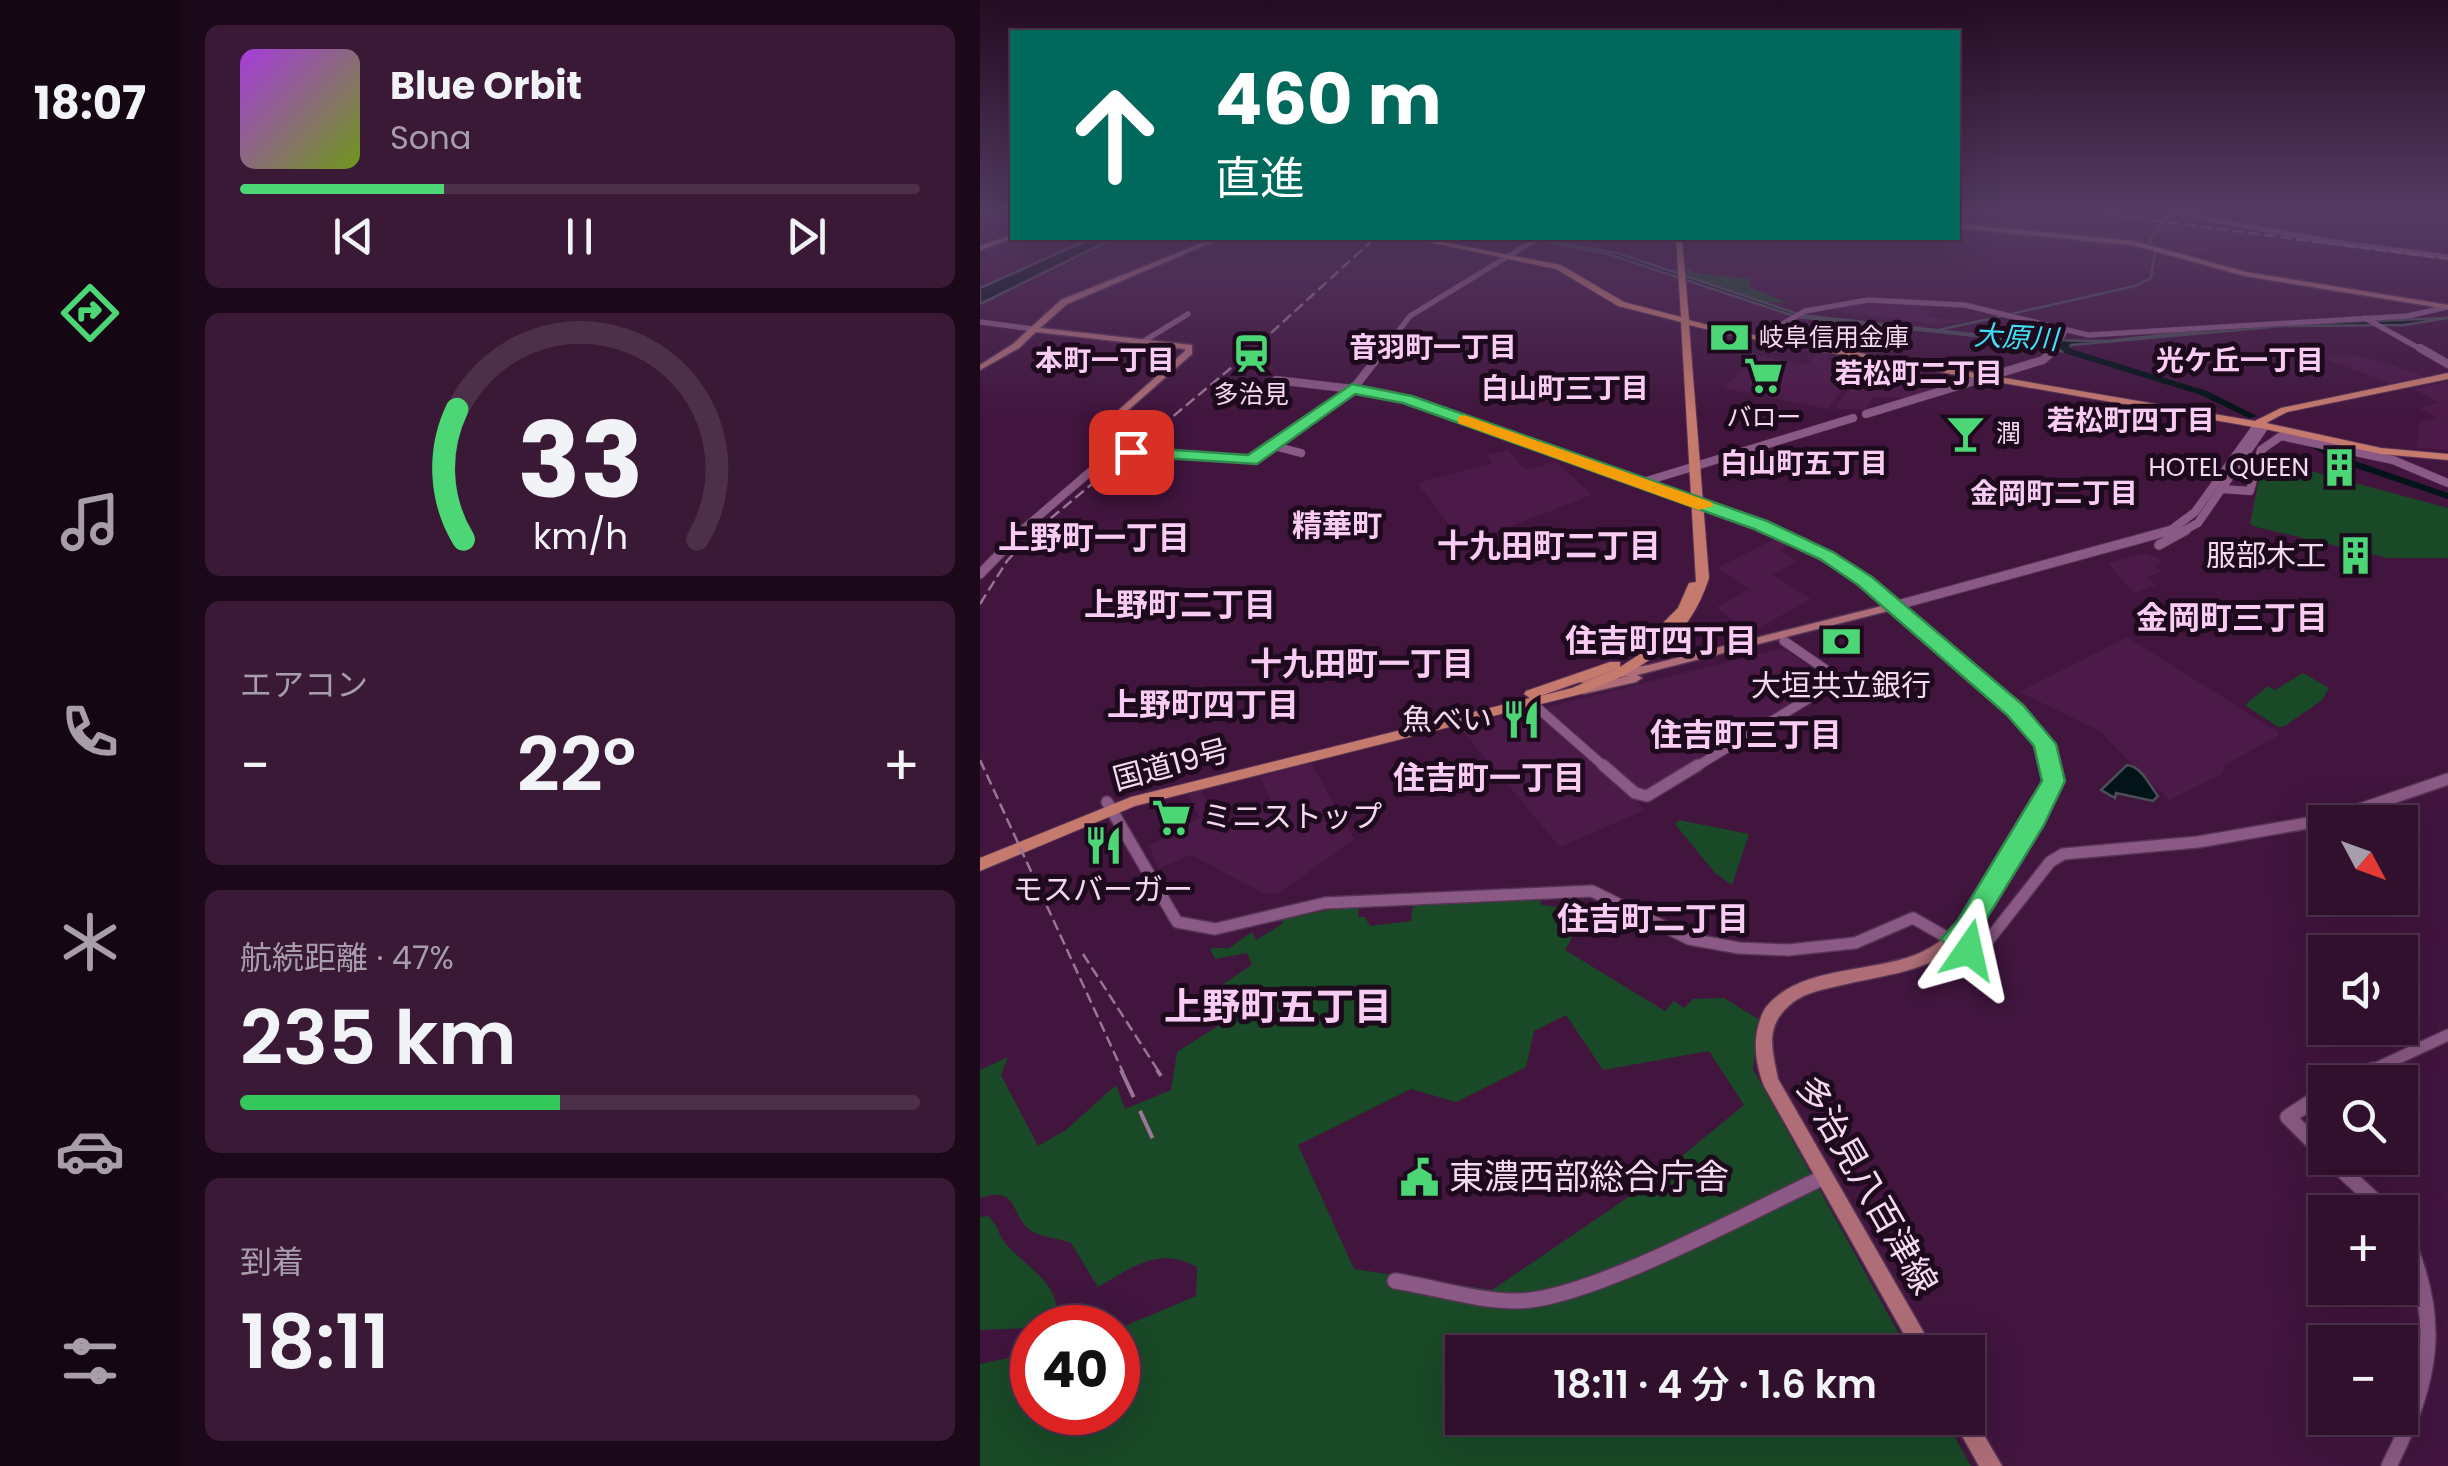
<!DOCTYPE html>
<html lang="ja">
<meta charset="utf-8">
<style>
:root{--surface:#31102e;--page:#391936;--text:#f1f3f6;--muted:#a89daa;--line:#4c304a;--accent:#4cd676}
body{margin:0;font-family:Poppins,"Noto Sans JP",sans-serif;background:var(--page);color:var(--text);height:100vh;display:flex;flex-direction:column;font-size:38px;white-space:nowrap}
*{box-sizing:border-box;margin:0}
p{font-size:32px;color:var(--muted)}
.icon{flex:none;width:55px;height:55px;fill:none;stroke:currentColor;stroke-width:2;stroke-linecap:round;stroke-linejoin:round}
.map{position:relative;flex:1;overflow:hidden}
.panel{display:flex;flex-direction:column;gap:25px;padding:25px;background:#1b0919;width:800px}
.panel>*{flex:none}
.guide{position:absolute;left:30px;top:30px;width:950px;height:210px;border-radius:0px;box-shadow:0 10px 40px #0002,0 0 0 2px var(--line);background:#00695c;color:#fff;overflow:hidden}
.needle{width:65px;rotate:131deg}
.buttons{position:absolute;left:1328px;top:805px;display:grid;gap:20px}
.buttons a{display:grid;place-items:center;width:110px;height:110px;border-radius:0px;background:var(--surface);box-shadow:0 10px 40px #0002,0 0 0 2px var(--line);font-size:50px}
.speed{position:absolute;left:30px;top:1305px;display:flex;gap:20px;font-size:50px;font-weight:700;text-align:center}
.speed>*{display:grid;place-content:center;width:130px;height:130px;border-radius:50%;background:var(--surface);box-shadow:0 10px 40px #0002,0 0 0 2px var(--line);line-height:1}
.speed .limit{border:15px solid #d22;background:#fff;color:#111}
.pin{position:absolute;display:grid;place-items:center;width:85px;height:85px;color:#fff;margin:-42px;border-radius:20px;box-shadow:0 5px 15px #0006}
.me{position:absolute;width:110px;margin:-55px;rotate:11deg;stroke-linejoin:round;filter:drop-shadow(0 0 8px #0008)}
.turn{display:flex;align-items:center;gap:35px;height:210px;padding:0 40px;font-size:45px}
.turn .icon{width:130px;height:130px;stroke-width:2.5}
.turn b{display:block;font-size:70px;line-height:85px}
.big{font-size:75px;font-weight:600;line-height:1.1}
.panel .card{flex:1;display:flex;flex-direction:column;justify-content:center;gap:15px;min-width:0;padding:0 35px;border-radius:15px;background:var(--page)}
.panel .dial{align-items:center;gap:0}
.dial svg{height:260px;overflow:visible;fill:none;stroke:var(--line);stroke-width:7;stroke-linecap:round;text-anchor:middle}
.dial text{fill:var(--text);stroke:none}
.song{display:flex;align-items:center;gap:30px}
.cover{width:120px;height:120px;border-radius:15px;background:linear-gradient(135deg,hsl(280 70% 55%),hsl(80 70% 35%))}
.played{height:10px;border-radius:5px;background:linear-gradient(90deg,var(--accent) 30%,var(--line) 30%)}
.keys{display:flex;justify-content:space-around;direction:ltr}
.heat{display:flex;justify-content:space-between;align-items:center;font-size:55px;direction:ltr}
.charge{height:15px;border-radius:8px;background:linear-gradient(90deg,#34c759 47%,var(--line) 0)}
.trip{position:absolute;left:465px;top:1335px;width:540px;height:100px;border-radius:0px;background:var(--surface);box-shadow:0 10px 40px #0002,0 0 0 2px var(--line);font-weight:600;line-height:100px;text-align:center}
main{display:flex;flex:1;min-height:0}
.tabs{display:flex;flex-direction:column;width:180px;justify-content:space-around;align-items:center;background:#140612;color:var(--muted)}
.tabs .icon{width:70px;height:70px}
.tabs .current{color:var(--accent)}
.tabs b{font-size:45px;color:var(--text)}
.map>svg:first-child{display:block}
</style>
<main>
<nav class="tabs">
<b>18:07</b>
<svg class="icon current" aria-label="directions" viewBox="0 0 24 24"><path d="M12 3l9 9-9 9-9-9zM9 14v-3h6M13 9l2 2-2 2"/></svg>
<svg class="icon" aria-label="music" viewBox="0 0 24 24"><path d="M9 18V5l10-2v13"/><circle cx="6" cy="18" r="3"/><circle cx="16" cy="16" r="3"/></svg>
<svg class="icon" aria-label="phone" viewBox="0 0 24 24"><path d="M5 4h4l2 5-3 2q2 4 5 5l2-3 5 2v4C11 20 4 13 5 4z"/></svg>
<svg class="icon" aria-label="climate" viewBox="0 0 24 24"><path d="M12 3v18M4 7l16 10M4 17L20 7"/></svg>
<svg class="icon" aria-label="car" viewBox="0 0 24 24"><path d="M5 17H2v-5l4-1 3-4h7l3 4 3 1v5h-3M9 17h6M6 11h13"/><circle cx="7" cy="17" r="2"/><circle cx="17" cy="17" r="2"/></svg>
<svg class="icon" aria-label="filters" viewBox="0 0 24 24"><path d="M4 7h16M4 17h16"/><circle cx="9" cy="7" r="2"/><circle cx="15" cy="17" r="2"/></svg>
</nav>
<section class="panel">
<div class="card">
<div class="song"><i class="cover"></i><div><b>Blue Orbit</b><p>Sona</p></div></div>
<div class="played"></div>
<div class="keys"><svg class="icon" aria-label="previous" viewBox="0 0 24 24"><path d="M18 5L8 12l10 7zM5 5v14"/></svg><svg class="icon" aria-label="pause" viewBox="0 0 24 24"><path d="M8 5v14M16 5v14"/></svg><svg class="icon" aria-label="next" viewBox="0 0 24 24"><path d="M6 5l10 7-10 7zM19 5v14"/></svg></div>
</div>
<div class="card dial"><svg viewBox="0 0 100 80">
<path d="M14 69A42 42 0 1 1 86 69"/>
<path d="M14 69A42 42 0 0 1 12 29" stroke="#4cd676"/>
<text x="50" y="56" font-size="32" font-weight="700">33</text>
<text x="50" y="72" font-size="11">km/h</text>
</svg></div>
<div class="card"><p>エアコン</p>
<div class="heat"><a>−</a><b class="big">22°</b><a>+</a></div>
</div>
<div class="card"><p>航続距離 · 47%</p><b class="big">235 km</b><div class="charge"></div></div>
<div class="card"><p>到着</p><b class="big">18:11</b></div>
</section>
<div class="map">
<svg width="1468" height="1466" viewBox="0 0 1468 1466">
<rect width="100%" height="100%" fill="#41153e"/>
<path fill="#4c1a49" d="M1189 222 1239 229 1225 255 1200 253 1195 252 1202 249 1198 247 1203 238 1181 234Z
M953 303 948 317 987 321 959 325 841 309 872 304Z
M839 352 851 354 848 359 856 364 880 368 847 409 744 388 777 356 827 365Z
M1378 356 1397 360 1446 377 1412 384 1340 357Z
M882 375 959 390 933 398 893 397 886 407 896 409 890 410 854 409Z
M1468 382V450L1437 448 1440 422 1457 418 1439 408 1459 403 1434 389Z
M528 450 546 470 577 462 612 495 484 544 437 483 512 463 507 455Z
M800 536 812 543 800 550 817 561 793 575 831 599 768 634 737 607 769 589 737 568Z
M1166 553 1183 561 1174 566 1182 571 1167 578 1176 585 1154 593 1127 563Z
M1147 637 1298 732V736L1246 764 1242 774 1189 800 1118 730 1039 692Z
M803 648 849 681 666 791H659L564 708Z
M551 709 665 809 663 811 580 847 479 727Z
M331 763 374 839 299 893H283L211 855 179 869 169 846 219 818 208 794 221 790 239 825 290 799 280 777Z"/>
<path fill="#194927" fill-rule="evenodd" d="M706 264 714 273 771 279 769 287 808 303C777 303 735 292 708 276Z
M1283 458 1468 508V558H1408L1276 527 1270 524Z
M1323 673 1349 688 1342 700 1305 726 1298 727 1265 705 1288 686 1295 690Z
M699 820 769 834 752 885 735 873 695 824Z
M559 899 562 905 607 911 585 950 685 1011 694 1001 704 1008 713 999 744 998 780 1020 773 1069 929 1352H482V1418H964L991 1466H0V1364L52 1353V1412H138V1329L216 1296 217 1267C178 1246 153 1267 118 1287L91 1243C80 1238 64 1238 53 1232 29 1218 41 1184 0 1198V1070L28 1057 21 1075 58 1146 86 1130 136 1085 145 1109 191 1090 197 1052 255 1015 243 984 272 965 267 953 235 959 230 948H249L272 932 276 940 302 924 303 918 379 905 378 917H385L390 926 431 921 433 905ZM586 1015 623 1070 729 1051 764 1105 669 1183 512 1290 374 1269 318 1145 431 1089 476 1102 546 1067 554 1031Z
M8 1216C17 1223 18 1234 25 1243 50 1272 84 1283 76 1327L0 1330V1217Z"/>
<path fill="#021417" stroke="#4b4f58" stroke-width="2.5" d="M112 238H134L0 304V288Z
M550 238 637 253 821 315 1045 340 1127 341 1263 326 1468 318 1424 325 1302 326 1091 345 1086 352 1015 338 817 317 631 255Z
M1147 765C1163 767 1170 787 1178 796L1173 801 1136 793 1135 798 1121 790Z"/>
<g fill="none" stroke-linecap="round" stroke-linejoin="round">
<path stroke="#4b4f58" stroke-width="2.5" d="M1171 245 1170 239 1191 214
M1031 314 1155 286 1171 278 1175 252
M958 330 1023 316"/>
<path fill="#021417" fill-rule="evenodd" d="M1084 341 1087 342 1091 349 1227 391 1277 416 1269 418 1221 395 1084 353 1080 344Z
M1328 441H1334L1366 458 1468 493V499L1358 462 1328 445Z"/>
<defs>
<path id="minor-far4" d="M1181 210 1352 242 1468 257
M1385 318 1444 351
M0 322 53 329
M777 339 825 311 888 300 985 305 1108 335 1427 316 1468 307
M164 341 208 314
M403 351 430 316 558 238
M1074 351 1084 333"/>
<path id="minor-far3" d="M405 348 373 389 427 400 797 532
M1440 348 1468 364
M296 380 373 389
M886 414 1063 360 1076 348
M294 446 321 453
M133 450 272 460 373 389
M660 483 873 418
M1242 489 1270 491 1281 450 1301 436 1413 460 1468 483
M40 532 153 435 135 417
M1188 532 1215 512 1279 423
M1201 532 1218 523 1285 426"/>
<path id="minor-far2" d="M790 530 868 569 914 606 1192 530
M1179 545 1206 530
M0 574 43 530
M552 703 626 768
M714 768 856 682 855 676 804 641"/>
<path id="minor-far1" d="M623 765 655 793 667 796 718 765
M127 802 197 922 235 929 345 903 612 891 709 939 759 948 808 950 875 943 933 918 989 950 1000 951 1070 862 1083 854 1218 842 1351 819 1468 779
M1388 1072 1468 1035"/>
<path id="minor" d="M1367 1082 1393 1070
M1345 1093 1308 1117 1345 1154
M1349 1158 1407 1212
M415 1281C454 1287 497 1301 537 1301 608 1301 773 1210 844 1177
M1409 1466C1453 1379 1464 1316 1420 1226"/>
<path id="major" d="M978 224 1153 241 1266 272 1468 305V309L1265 276 1153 245 978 228Z
M32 235 34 238 0 250V246Z
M235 238H242L87 304 60 328 212 345V354L138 419 131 417 205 351V349L56 332 39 348 0 370V365L33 344 81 300Z
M914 603C927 609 939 621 951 630 987 658 1070 722 1077 769 1078 775 1077 787 1076 792 1073 804 1064 816 1058 826 1038 865 1007 926 971 951 939 973 899 976 862 985 845 989 826 992 812 1003 784 1026 792 1048 798 1079L955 1352H934L784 1086C777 1068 773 1046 778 1027 780 1020 782 1012 787 1006 821 966 889 973 935 955 976 939 1002 899 1024 863 1035 845 1059 809 1063 789 1074 726 956 646 912 610L657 675 662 678 656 682 603 694 597 690 599 687 649 676 603 683 599 682 597 679 599 676 669 665Z
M988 1409 990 1411 1022 1466H999L972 1418H988Z"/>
<path id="highway" d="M430 238H441L581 265 644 302 701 317 696 238H702L709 320 751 331 1275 421 1301 408 1468 373V379L1307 412 1286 423 1401 448 1468 454V460L1401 454 1285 429 750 335 709 325 729 578C708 643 662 671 601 694L155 806 0 871V858L151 797 550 698 544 694 546 691 630 662H640V667L668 649H662L660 646 698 608 709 583 716 582 701 322 638 306 576 269ZM637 669 592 688 560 696Z"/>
</defs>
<use href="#minor-far4" stroke="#583455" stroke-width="6"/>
<use href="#minor-far3" stroke="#583455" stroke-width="9"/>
<use href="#minor-far2" stroke="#583455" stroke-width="11"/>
<use href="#minor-far1" stroke="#583455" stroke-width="14"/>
<use href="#minor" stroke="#583455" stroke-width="18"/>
<use href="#major" stroke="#583455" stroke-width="3"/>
<use href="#highway" stroke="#583455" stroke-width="2"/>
<use href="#minor-far4" stroke="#8a5985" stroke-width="5"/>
<use href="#minor-far3" stroke="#8a5985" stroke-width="8"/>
<use href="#minor-far2" stroke="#8a5985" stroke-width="9"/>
<use href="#minor-far1" stroke="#8a5985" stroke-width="11"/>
<use href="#minor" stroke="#8a5985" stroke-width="15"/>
<use href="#major" fill="#ae6d77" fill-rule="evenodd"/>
<use href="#highway" fill="#c67a6e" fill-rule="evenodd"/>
<path stroke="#997596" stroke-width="2.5" stroke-dasharray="11 5" stroke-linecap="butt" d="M1094 210 1468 259
M0 604 27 561 52 534 269 353 395 238
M0 760 143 1072
M103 954 179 1072"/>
<path stroke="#997596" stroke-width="4" stroke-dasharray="30 15" stroke-linecap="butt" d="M141 1070 173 1139
M177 1070 181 1076"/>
</g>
<linearGradient id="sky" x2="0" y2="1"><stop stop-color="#240c22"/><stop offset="0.51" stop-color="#543b63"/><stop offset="1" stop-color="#543b63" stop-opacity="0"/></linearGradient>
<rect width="1468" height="415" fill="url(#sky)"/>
<path fill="#4cd676" stroke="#318b4d" stroke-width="2.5" d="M372 384 432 396 787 521 853 552 892 577 1043 705 1076 744 1085 781 1064 825 994 939 1003 950 999 958H979L961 939 978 920 1062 781 1054 746 1027 715 878 585 840 559 774 529 423 403 375 394 277 464 151 456 143 452 151 447 268 455Z"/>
<path fill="#f59e0b" d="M484 415 731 502 734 506 719 510 478 423V417Z"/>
<defs>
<symbol id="bank-bare" viewBox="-9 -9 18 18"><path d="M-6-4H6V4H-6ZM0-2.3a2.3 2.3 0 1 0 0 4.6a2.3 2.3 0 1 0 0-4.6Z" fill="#4cd676" stroke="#1d0a1c" stroke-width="2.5" paint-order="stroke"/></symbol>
<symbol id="station-bare" viewBox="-9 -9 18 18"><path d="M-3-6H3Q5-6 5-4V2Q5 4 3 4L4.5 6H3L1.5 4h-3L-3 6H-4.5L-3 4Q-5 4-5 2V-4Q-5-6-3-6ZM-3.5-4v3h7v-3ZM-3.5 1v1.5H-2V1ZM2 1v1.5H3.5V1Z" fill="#4cd676" stroke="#1d0a1c" stroke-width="2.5" paint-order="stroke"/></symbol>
<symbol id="supermarket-bare" viewBox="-9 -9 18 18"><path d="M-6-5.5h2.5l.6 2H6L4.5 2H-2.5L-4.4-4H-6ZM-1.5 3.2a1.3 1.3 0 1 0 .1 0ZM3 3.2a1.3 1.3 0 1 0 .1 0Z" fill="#4cd676" stroke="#1d0a1c" stroke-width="2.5" paint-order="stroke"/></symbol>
<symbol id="bar-bare" viewBox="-9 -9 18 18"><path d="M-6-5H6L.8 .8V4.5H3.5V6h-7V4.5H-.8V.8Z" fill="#4cd676" stroke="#1d0a1c" stroke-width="2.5" paint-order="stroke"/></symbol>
<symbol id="building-bare" viewBox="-9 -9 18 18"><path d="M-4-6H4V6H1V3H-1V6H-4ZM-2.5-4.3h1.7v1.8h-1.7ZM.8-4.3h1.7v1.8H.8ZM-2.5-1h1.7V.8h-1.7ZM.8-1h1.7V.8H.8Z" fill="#4cd676" stroke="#1d0a1c" stroke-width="2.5" paint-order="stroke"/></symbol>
<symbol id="restaurant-bare" viewBox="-9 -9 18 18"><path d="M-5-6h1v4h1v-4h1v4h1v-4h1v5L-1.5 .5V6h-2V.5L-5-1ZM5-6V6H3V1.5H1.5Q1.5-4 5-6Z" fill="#4cd676" stroke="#1d0a1c" stroke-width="2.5" paint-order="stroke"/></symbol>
<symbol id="civic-bare" viewBox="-9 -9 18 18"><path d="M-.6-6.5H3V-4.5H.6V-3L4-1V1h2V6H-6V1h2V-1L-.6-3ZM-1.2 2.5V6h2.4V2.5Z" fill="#4cd676" stroke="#1d0a1c" stroke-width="2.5" paint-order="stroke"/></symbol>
</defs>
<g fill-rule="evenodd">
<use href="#bank-bare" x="722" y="310" width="55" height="55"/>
<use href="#station-bare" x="244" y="326" width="55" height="55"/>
<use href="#supermarket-bare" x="756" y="348" width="55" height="55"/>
<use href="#bar-bare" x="958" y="406" width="55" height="55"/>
<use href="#building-bare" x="1332" y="440" width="55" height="55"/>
<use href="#building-bare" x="1348" y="528" width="55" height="55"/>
<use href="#bank-bare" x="834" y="614" width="55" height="55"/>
<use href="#restaurant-bare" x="514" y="692" width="55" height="55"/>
<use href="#supermarket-bare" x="164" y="790" width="55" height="55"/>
<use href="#restaurant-bare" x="96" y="818" width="55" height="55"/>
<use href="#civic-bare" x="412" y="1150" width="55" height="55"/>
</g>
<g text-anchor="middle" stroke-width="10" stroke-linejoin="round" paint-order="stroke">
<g font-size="25" fill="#f5d9f1" stroke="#1d0a1c" text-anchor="start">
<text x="779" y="346">岐阜信用金庫</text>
<text x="271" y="403" text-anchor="middle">多治見</text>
<text x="784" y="426" text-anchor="middle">バロー</text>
<text x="1016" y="442">潤</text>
<text x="1329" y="476" text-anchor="end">HOTEL QUEEN</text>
</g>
<g font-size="28" font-style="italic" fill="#3fe1f9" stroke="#1d0a1c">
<text transform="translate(1036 337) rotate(3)" y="10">大原川</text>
</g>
<g font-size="28" font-weight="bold" fill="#f9ccf4" stroke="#1d0a1c">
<text x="453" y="357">音羽町一丁目</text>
<text x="125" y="370">本町一丁目</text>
<text x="1260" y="370">光ケ丘一丁目</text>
<text x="939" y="383">若松町二丁目</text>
<text x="585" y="398">白山町三丁目</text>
<text x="1151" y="430">若松町四丁目</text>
<text x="824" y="473">白山町五丁目</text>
<text x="1074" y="503">金岡町二丁目</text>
</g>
<g font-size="30" font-weight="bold" fill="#f9ccf4" stroke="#1d0a1c">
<text x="357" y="536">精華町</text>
</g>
<g font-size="30" fill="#f5d9f1" stroke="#1d0a1c" text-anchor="end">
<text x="1346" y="566">服部木工</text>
<text x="861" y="696" text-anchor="middle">大垣共立銀行</text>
<text x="512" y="730">魚べい</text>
<text x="222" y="827" text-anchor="start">ミニストップ</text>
<text x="123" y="900" text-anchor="middle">モスバーガー</text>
</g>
<g font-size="30" fill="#f5d9f1" stroke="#1d0a1c">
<text transform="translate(191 765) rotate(-15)" y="10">国道19号</text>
</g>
<g font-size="32" font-weight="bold" fill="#f9ccf4" stroke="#1d0a1c">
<text x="114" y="549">上野町一丁目</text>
<text x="569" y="557">十九田町二丁目</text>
<text x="200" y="616">上野町二丁目</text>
<text x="1252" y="629">金岡町三丁目</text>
<text x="681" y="652">住吉町四丁目</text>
<text x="382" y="675">十九田町一丁目</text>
<text x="223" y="716">上野町四丁目</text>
<text x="766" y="746">住吉町三丁目</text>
<text x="509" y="789">住吉町一丁目</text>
<text x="673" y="930">住吉町二丁目</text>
</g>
<g font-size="35" fill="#f5d9f1" stroke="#1d0a1c" text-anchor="start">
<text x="469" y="1189">東濃西部総合庁舎</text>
</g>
<g font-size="35" fill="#f5d9f1" stroke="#1d0a1c">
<text transform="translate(887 1185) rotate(60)" y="12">多治見八百津線</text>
</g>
<g font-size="38" font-weight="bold" fill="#f9ccf4" stroke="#1d0a1c">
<text x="298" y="1020">上野町五丁目</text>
</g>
</g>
</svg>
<div class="buttons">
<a><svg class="needle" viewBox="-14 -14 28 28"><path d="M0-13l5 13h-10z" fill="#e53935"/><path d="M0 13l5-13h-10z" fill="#a89daa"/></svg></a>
<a><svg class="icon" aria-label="sound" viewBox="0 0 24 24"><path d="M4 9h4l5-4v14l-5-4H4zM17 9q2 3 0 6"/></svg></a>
<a><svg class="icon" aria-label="search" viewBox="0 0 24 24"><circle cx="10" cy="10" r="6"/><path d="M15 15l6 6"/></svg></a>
<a>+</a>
<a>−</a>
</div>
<div class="speed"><div class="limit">40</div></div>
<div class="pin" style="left:151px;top:452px;background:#d93025"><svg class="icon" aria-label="arrive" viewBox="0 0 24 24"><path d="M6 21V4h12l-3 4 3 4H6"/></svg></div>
<svg class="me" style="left:989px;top:950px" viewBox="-20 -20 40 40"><path d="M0-17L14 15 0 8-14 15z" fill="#4cd676" stroke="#fff" stroke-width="4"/></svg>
<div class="trip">18:11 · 4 分 · 1.6 km</div>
<div class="guide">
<div class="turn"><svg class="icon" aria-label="ahead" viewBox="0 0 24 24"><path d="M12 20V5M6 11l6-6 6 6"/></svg><div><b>460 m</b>直進</div></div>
</div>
</div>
</main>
